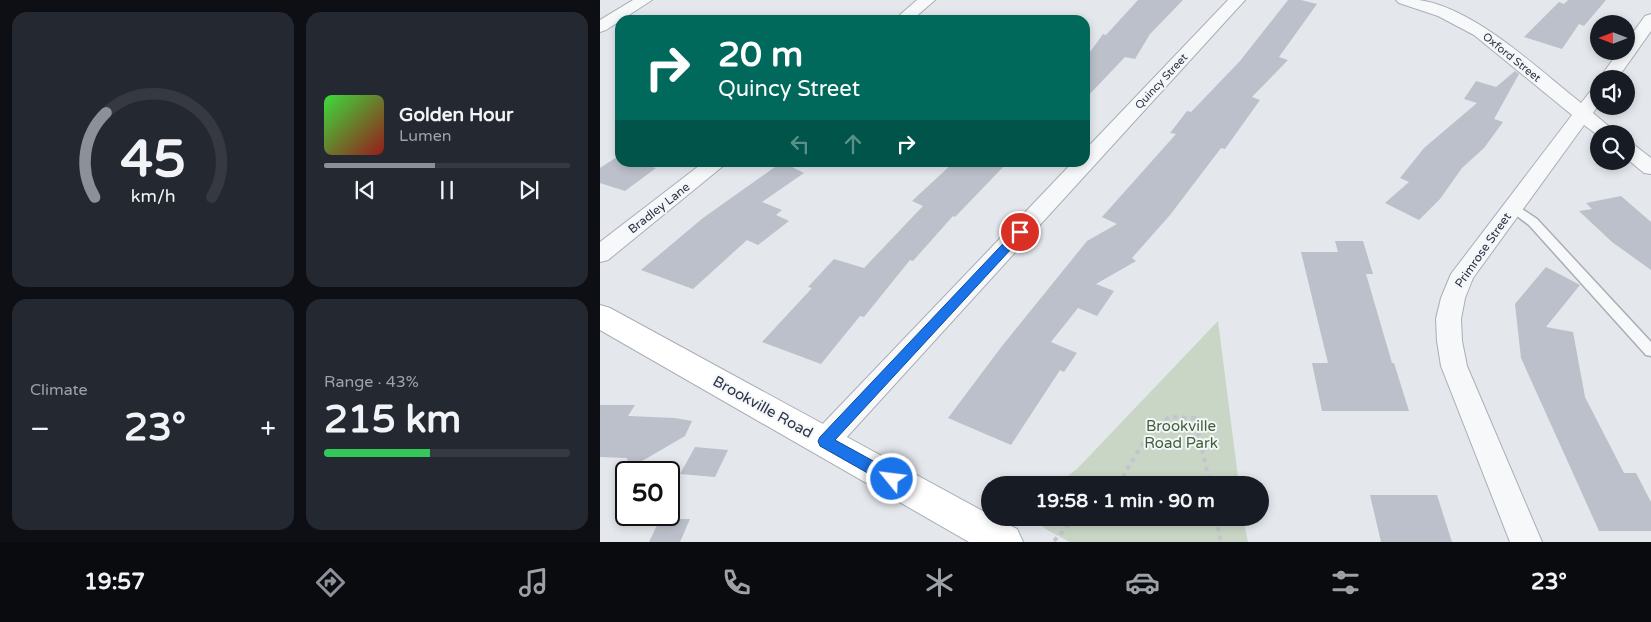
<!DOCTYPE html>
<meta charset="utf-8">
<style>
:root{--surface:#171b24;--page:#242831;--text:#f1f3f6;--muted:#9ea1a6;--line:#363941;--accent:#8c9099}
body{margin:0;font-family:"Varela Round",sans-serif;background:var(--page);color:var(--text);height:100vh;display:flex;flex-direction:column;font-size:19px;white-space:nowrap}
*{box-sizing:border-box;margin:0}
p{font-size:16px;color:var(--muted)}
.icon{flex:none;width:28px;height:28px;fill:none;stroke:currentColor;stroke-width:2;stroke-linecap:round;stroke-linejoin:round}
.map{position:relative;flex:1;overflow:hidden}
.details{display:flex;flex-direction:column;gap:12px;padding:12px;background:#0d0f14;width:600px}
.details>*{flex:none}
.banner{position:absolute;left:15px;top:15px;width:475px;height:152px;border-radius:15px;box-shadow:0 2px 8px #0003;background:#00695c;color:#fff;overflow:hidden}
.needle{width:32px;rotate:270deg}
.tools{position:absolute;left:990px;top:15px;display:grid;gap:10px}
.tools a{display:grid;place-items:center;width:45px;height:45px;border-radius:50%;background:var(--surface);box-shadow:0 2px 8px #0003;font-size:25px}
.speed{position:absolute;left:15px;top:461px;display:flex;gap:10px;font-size:25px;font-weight:700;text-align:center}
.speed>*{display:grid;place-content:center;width:65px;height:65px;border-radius:50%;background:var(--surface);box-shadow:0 2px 8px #0003;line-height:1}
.speed .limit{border:2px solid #111;border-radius:8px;background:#fff;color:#111}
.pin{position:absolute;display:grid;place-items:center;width:42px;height:42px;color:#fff;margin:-21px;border:2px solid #fff;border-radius:50%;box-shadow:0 1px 5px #0007}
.me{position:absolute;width:55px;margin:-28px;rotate:299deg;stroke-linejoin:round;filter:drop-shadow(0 0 4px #0008)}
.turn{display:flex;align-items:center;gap:18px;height:105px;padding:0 20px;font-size:22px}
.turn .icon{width:65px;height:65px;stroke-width:2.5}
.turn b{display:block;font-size:35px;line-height:42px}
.lanes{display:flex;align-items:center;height:48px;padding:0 20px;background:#0003;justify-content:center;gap:25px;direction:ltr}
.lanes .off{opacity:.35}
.big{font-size:38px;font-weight:800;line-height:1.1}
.details .card{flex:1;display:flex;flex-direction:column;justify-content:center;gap:8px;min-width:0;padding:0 18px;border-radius:15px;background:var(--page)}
.details .dial{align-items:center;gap:0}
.dial svg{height:130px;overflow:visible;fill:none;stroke:var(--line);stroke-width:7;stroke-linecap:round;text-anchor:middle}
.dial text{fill:var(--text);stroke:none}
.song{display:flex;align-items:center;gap:15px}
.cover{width:60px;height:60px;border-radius:8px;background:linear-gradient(135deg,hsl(120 70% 55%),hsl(0 70% 35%))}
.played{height:5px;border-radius:2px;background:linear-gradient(90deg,var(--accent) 45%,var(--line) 45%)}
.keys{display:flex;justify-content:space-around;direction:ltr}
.heat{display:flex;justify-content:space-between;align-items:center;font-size:28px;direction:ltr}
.charge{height:8px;border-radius:4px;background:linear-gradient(90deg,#34c759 43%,var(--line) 0)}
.details .tiles{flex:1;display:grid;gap:12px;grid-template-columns:repeat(2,1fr)}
.trip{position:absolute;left:381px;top:476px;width:288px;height:50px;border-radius:25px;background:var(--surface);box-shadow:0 2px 8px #0003;font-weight:800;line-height:50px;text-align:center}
.tab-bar{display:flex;height:80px;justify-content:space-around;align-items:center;background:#090b0e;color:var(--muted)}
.tab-bar .icon{width:35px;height:35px}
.tab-bar .active{color:var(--accent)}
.tab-bar b{font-size:22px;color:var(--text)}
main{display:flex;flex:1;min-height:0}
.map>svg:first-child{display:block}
</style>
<main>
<section class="details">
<div class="tiles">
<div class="card dial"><svg viewBox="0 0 100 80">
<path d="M14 69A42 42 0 1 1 86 69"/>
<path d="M14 69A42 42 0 0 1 21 17" stroke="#8c9099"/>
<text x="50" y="56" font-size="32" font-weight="700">45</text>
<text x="50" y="72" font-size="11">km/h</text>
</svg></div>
<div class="card">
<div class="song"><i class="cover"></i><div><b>Golden Hour</b><p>Lumen</p></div></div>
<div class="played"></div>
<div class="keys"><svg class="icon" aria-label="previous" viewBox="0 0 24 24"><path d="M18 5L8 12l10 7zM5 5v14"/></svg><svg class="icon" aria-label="pause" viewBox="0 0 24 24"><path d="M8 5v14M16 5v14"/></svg><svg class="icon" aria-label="next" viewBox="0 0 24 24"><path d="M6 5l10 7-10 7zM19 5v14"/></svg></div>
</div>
<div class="card"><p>Climate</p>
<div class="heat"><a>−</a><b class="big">23°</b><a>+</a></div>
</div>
<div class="card"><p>Range · 43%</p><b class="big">215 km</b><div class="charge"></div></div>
</div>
</section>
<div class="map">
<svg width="1051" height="542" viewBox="0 0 1051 542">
<rect width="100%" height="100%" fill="#e4e7ec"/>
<path fill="#c9d6c5" d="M618 321 639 485H455L477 469Z
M431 518H643L648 542H470L449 531Z"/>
<path fill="#bbc0ca" d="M538 0H583L550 34 535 59 525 57 485 99V59L503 34 506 35Z
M688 0H701L717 4 679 57 688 60 652 97 660 100 625 149 621 148 570 215 532 258 536 261 496 284 514 291 497 316 478 308 451 342 477 353 464 372 460 370 411 445 348 418 402 346 487 241 517 224 502 217 576 134 570 133 587 111 591 112 640 61Z
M968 0H1006L984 26 979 24 962 49 924 37 959 2 964 4Z
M915 71 919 74 894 119 903 122 884 148 862 168 840 199 819 220 785 203 809 182 800 178 824 148 877 103 864 99 876 81 896 87Z
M17 157 20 158V162H36L56 168 25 191 0 183V168Z
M182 162 204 173 162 202 182 210 176 215 189 221 158 245 147 240 93 289 41 270 103 218Z
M354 162H408L355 217 353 216 313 261 310 260 264 317 260 316 221 364 162 342 212 288 208 287 234 259 264 268 323 206 312 201Z
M1021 196 1051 222V270L1012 242 979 211 992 209 986 203Z
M735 241H763L773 274H766L792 363H794L809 411H722L712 363H728L701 252H738Z
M946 267 980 285 946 327 973 332 985 397 1024 473H1036L1051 502V531H999L921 358 915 304Z
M0 405H35L28 416 75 418 92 421 85 436 42 461 28 462 27 458 0 457Z
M95 447 128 450 115 477 80 474Z
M770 495H837L852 542H781Z
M60 519H90L80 542H49Z"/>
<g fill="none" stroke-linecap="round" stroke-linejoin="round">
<defs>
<path id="lane" d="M913 203 937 219 1051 342V356L1046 355 929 225 909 210 907 207Z"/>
<path id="street" d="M33 0H52L6 30 0 32V20Z
M317 0H335L312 20H294Z
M628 0H645L235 450 225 454 215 450 211 441 215 432 473 162H485V150Z
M796 0C804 0 812 0 819 0 875 8 938 69 981 103L993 88 999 87V105L993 113 1018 134H999V136L984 125 873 278 865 298 861 319 862 341 867 366 942 542H910L841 366 837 341 836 319 841 298 851 274 972 115 874 35 838 16 799 3Z
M1051 14V31L1017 79H999L1019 51H1026V42L1045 16Z
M1026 142 1033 144 1051 158V174L1044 173 1026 158Z
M104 162H128L8 260 0 262V242Z"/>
<path id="secondary" d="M0 305 10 308 390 515V518H395L417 529 423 542H369L0 330Z"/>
</defs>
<use href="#lane" stroke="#a9aeb7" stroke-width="3"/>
<use href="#street" stroke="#a9aeb7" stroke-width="2"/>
<use href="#secondary" stroke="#a9aeb7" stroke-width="2"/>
<path stroke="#c2c5cb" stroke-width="4" stroke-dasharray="4.5 4.5" stroke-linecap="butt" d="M499 485 502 481 511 485
M518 485 547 436 569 417 595 418 610 485
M616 518 621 542
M454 541 475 518"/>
<use href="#lane" fill="#f7f8fa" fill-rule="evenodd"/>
<use href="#street" fill="#f7f8fa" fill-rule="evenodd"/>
<use href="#secondary" fill="#fff" fill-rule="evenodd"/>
</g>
<path fill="#1a73e8" stroke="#114b97" d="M420 229 424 230 425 232 424 235 235 440 297 474 300 479 297 484 292 486 287 484 220 446 218 441 220 437 416 230Z"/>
<g text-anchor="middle" stroke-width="4" stroke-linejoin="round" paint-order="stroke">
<g font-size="11" fill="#2b3445" stroke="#f4f6f9">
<text transform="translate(912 57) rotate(39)" y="4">Oxford Street</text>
<text transform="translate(561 81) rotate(-47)" y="4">Quincy Street</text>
</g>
<g font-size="12" fill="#2b3445" stroke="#f4f6f9">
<text transform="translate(59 208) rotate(-38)" y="4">Bradley Lane</text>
<text transform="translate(883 250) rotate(-55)" y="4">Primrose Street</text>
</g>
<g font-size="15" fill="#2b3445" stroke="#f4f6f9">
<text transform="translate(163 407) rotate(29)" y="5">Brookville Road</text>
</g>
<g font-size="15" fill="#3f6138" stroke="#f4f6f9">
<text x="581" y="431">Brookville<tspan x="581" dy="17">Road Park</tspan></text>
</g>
</g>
</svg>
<div class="tools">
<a><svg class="needle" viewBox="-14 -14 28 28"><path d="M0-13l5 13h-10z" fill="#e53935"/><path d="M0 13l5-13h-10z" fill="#9ea1a6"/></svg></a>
<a><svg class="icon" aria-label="sound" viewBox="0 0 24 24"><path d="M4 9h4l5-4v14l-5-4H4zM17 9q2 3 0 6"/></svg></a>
<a><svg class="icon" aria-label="search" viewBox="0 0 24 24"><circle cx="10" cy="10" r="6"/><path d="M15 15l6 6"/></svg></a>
</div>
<div class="speed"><div class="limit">50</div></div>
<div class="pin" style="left:420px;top:232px;background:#d93025"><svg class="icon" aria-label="arrive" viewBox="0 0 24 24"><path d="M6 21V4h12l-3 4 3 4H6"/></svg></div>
<svg class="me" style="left:292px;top:479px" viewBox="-20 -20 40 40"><circle r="17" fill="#1a73e8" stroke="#fff" stroke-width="3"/><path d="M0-11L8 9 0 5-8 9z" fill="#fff"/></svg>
<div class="trip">19:58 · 1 min · 90 m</div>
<div class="banner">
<div class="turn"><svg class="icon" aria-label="right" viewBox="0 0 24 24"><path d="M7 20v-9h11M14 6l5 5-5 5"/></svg><div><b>20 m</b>Quincy Street</div></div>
<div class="lanes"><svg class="icon off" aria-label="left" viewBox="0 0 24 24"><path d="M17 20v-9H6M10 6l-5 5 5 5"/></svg><svg class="icon off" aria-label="ahead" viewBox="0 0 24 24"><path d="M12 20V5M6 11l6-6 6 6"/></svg><svg class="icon" aria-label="right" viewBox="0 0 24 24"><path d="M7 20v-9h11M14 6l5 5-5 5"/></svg></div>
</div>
</div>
</main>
<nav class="tab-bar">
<b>19:57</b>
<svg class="icon active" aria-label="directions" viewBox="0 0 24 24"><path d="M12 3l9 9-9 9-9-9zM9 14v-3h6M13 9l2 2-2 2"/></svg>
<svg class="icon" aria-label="music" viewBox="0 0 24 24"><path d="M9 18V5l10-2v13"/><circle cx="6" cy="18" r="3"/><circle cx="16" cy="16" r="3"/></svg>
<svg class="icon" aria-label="phone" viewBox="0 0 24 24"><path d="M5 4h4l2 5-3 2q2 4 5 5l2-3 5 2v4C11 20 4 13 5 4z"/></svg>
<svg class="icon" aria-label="climate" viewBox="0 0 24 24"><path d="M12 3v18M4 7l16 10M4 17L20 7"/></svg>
<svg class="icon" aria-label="car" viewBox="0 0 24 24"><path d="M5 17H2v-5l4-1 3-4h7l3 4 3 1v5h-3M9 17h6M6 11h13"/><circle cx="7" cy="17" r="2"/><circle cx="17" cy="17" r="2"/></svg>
<svg class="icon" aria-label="filters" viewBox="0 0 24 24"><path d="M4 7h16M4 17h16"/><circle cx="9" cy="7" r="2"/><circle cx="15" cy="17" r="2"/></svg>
<b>23°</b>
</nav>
